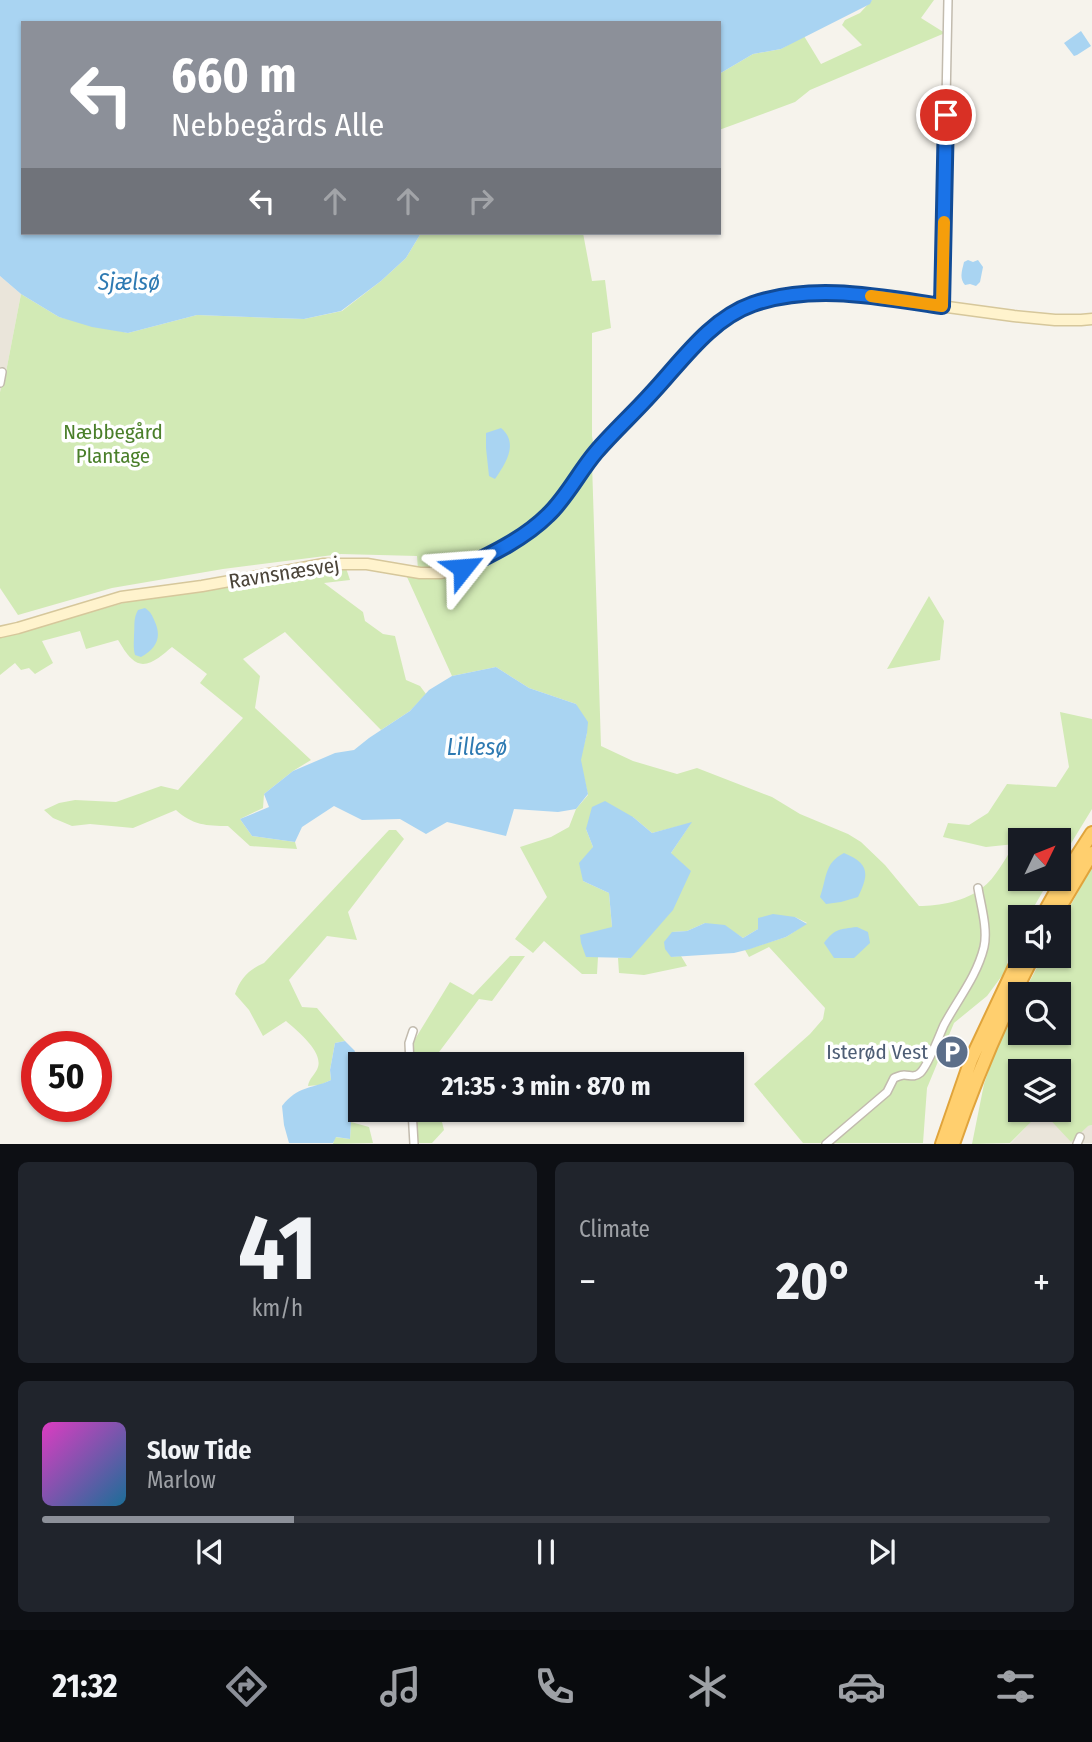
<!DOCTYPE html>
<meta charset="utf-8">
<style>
:root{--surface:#171b24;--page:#20242c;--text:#f1f3f6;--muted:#9ea1a6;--line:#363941;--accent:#8c9099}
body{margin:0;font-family:"Fira Sans Condensed",sans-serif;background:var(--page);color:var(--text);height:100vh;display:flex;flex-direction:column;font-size:26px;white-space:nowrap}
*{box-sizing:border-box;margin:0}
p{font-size:23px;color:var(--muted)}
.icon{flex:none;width:38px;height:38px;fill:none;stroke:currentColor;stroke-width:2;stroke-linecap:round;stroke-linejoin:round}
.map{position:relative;height:1144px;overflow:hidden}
.side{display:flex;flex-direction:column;gap:18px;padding:18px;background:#0d0f14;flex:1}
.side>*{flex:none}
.hud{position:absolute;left:21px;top:21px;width:700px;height:214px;border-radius:0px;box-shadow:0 2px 5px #0004;background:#8c9099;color:#fff;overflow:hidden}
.needle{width:46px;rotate:47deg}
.buttons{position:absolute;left:1008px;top:828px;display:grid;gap:14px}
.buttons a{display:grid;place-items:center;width:63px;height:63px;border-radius:0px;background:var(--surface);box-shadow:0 2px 5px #0004;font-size:35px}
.speed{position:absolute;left:21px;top:1031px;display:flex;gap:14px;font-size:35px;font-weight:700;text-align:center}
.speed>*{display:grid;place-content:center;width:91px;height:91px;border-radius:50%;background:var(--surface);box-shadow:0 2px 5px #0004;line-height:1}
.speed .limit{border:10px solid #d22;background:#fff;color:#111}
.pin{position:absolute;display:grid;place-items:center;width:60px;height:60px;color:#fff;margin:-30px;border:4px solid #fff;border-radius:50%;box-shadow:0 2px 7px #0007}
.me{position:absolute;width:77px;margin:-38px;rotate:62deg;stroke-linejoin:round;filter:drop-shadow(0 0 5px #0008)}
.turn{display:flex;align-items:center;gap:24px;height:147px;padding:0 35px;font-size:32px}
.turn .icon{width:91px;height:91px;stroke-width:2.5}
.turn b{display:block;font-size:49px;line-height:60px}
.lanes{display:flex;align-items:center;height:66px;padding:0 35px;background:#0003;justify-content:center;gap:35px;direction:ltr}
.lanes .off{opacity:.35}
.big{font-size:52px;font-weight:700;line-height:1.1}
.side .widget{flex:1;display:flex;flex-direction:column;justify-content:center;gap:10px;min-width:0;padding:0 24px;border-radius:10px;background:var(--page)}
.side .dial{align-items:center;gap:0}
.dial b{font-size:91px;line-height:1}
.song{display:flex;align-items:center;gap:21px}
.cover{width:84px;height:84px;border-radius:10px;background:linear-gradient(135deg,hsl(310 70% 55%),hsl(200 70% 35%))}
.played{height:7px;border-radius:4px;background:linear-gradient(90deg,var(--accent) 25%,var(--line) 25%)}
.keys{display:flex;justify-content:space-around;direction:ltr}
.heat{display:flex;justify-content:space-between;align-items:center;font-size:38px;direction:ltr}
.side .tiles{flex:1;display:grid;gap:18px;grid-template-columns:1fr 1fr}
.widget:last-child{grid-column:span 2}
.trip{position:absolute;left:348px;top:1052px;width:396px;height:70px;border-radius:0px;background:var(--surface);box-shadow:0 2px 5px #0004;font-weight:700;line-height:70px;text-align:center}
.dock{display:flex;height:112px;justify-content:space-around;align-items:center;background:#090b0e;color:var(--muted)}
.dock .icon{width:49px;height:49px}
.dock .current{color:var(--accent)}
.dock b{font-size:32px;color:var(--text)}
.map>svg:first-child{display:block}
</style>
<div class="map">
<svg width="1092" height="1144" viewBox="0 0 1092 1144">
<rect width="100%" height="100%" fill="#f6f3ec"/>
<path fill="#eae5da" d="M0 276 21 294 6 372 0 392Z
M1042 1110 1088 1126 1092 1125V1143L1010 1144Z"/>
<path fill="#d2eab5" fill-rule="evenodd" d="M872 0H934L921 18 945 33 810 90 795 102 719 130V74L753 54 781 49 804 36 821 64 862 45 842 25 845 20 860 13Z
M421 233H583L592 281 605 280 611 328 592 333V436L594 449C579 469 562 496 545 514 531 528 480 558 461 564 447 569 432 569 418 570L417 556 341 554 223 569 112 588 18 615 0 588V392L6 372 21 294 59 317 128 333 197 315 304 319 342 311 381 281 406 258Z
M592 463 601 746 633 761 677 774 697 768 772 797 800 814 848 834 861 842 885 865 919 906C939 906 966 901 982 888 995 879 1006 857 1015 844L986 847 943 837 948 823 969 825 988 813 1007 784 1056 787 1069 767 1060 712 1092 719V809L1059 863V840H1020V878L1050 879 1028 917H1020V932L1008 954 1007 969 987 996 954 1023 927 1088 923 1143H803L754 1084 810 1034 823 1019 825 1008 769 947 749 957 745 950 786 937 807 923 795 917 758 929 743 938 737 934 705 923 687 931 672 932 671 957 681 956 687 966 644 975 619 973 618 958H631L671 853 691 823 652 833 633 817 586 829 593 847 583 881 609 893 612 927 586 957H598L597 974H582L544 941 533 953 515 939 547 897 520 847 551 837 569 827 576 809 588 795 580 760 587 733 576 704 529 688 496 667 452 676 407 577 439 578 534 531Z
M346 568 350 580 324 583 363 612 365 621 383 634 395 636 406 680 420 686 426 694 410 711 381 730 285 632 243 659 260 676 255 708 311 760 293 771 264 794 263 808 240 819 252 836 295 842 297 849 250 846 228 826C207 826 192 825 176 810L133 828 90 824 72 826 53 818 44 810 59 803 75 800 116 802 161 786 178 790 243 718 200 683 207 674 172 647C161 656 145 672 132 659 126 654 122 646 118 640L86 649 80 631 42 641 53 663 35 674 29 668 21 670 15 663 0 675V638L130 601 320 570Z
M929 596 944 621 940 660 887 669Z
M389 830H396L404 839 348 912 357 940 327 936 289 980 302 1007 317 1008 345 1041 335 1043 330 1070 331 1080 320 1085 308 1086C309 1078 316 1074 318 1067 323 1051 296 1030 286 1021L263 1036 249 1010 235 994C240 979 249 969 264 963Z
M1092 867V1125L1088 1126 1071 1142 1042 1111 1010 1143 972 1144 984 1084 998 1043 1020 1000V1032H1059V994H1023L1043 956H1059V926ZM1020 1071H1059V1110H1020Z
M510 956H525L492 1001 479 999 430 1064H413L412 1044 450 982 473 995Z
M415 1110H439L444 1130 432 1143H417Z
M351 1122 369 1127 373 1143 333 1144 335 1137 350 1139Z"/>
<path fill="#a9d4f2" d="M0 0H872L870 4 781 49 753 54 719 74V23H23V233H421L406 258 381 281 341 311 304 319 197 315 128 333 92 327 59 317 21 294 0 276Z
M1081 31 1091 46 1077 55 1074 56 1064 43Z
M968 260 973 262 978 260 983 267 980 282 976 286 970 284 965 285C959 278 962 271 964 262Z
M501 428C519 443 506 463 495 479L489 476 486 448V433Z
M145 608C151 612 152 615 155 622 162 638 156 649 141 657L135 655C133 647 134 643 134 635 135 625 133 619 138 610Z
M496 667 529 688 576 704 588 722 587 733 581 760 588 794 576 809 558 812 514 809 506 836 447 822 426 834 400 819 362 820 334 806 302 827 295 842 252 836 240 819 269 807 264 794 293 771 335 753 354 750 369 738 410 711 429 690 452 676Z
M605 801 633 817 652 833 692 822 671 853 691 871 673 910 631 958 586 957 581 943 580 935 612 927 609 893 583 881 579 863 593 847 586 829 592 807Z
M844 853C870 864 869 874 858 897L841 902 826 904 820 897C827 878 824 863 844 853Z
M773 914 795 917 807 924 786 937 750 949 734 953 671 957 665 949 664 942 672 932 687 931 705 923 725 925 743 938 758 929V918Z
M857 927 868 932 870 943 854 958H834L824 943C834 929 840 929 857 927Z
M345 1041 355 1051 350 1066 360 1077V1102L355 1101 351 1122 350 1139 336 1137 333 1143H289L284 1125 282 1106C299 1085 309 1090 331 1080L330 1070 335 1043Z"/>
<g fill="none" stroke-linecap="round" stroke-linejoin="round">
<defs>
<path id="street" d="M942 306 948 0
M0 383 2 372
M410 1064 409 1043 413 1031
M412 1110 414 1144
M826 1144 887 1092 894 1078C897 1077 901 1075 904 1075 910 1075 914 1078 920 1073 928 1066 939 1036 944 1025 958 999 977 976 984 947 988 929 981 906 978 888
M1077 1144 1080 1137"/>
<path id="secondary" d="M0 632 18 628 121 597 202 586 324 564H367L420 573H441L463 568 486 557 533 528 549 514 595 453 703 336 727 318 752 305 781 297 825 293 859 295 1014 316 1055 320H1081L1092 319"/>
<path id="highway" d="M1042 917 1070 867 1092 833
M1054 917 1092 853
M942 1144 971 1060 1020 956
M953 1144C975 1079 1002 1016 1033 956"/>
</defs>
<use href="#street" stroke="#c2bbae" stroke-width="10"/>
<use href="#secondary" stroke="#d6c79b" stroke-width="13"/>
<use href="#highway" stroke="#e0a43c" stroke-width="16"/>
<use href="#street" stroke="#fff" stroke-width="7"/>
<use href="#secondary" stroke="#fff3cd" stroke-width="10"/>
<use href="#highway" stroke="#ffcf6e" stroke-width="12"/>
</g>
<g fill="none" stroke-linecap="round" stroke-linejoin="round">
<defs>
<path id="route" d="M463 568C492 554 525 538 548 515 567 497 579 472 596 452 613 432 633 414 651 394 681 362 710 319 753 304 814 283 880 297 942 306L946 115"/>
</defs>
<use href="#route" stroke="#114b97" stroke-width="18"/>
<use href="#route" stroke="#1a73e8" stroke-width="12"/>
<path stroke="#f59e0b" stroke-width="12" d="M871 296 942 306 944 222"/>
</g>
<defs>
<symbol id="parking-disc" viewBox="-11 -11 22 22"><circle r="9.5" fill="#5c6f8a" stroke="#fff"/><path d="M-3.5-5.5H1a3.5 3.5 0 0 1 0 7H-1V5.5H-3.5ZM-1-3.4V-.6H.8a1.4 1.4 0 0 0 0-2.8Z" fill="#fff"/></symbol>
</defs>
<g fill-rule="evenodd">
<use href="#parking-disc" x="933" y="1033" width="38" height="38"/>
</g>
<g text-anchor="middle" stroke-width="7" stroke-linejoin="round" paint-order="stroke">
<g font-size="21" fill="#4a7f2a" stroke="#fff">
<text x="113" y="439">Næbbegård<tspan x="113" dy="24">Plantage</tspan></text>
</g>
<g font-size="21" fill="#4b4439" stroke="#fff">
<text transform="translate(284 573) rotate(-9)" y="7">Ravnsnæsvej</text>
</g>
<g font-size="21" fill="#4e5e75" stroke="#fff" text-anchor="end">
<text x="928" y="1059">Isterød Vest</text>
</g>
<g font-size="23" font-style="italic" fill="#2e7ab2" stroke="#fff">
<text x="129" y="290">Sjælsø</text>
<text x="477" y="755">Lillesø</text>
</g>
</g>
</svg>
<div class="buttons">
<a><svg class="needle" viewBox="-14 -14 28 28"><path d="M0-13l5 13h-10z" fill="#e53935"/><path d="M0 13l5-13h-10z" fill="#9ea1a6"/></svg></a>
<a><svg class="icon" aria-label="sound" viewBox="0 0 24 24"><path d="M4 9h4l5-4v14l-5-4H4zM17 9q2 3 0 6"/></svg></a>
<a><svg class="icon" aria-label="search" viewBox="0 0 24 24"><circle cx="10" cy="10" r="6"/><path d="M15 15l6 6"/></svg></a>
<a><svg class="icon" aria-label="layers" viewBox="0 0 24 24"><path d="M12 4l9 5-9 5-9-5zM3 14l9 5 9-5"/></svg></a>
</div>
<div class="speed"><div class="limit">50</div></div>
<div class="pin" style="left:946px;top:115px;background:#d93025"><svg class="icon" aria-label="arrive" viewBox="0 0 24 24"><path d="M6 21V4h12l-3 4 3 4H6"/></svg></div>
<svg class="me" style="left:463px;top:568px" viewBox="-20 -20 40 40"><path d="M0-17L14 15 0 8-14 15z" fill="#1a73e8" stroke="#fff" stroke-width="4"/></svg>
<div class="trip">21:35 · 3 min · 870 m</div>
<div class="hud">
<div class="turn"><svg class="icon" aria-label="left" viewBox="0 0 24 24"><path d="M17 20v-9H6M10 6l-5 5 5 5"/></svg><div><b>660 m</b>Nebbegårds Alle</div></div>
<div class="lanes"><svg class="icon" aria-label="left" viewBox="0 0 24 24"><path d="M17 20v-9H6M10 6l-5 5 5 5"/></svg><svg class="icon off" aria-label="ahead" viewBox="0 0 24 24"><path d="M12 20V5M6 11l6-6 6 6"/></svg><svg class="icon off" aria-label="ahead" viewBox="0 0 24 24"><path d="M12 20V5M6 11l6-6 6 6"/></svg><svg class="icon off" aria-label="right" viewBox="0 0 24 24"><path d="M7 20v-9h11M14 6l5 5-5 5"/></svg></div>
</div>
</div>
<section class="side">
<div class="tiles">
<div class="widget dial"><b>41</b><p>km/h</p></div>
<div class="widget"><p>Climate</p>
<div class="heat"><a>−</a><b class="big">20°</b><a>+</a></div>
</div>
<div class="widget">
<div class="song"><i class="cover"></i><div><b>Slow Tide</b><p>Marlow</p></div></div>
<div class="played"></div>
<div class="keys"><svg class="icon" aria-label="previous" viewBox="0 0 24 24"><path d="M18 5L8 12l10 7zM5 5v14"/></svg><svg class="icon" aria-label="pause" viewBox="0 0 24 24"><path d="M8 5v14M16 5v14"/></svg><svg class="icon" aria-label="next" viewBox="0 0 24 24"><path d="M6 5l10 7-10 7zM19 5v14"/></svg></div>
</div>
</div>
</section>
<nav class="dock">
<b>21:32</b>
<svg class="icon current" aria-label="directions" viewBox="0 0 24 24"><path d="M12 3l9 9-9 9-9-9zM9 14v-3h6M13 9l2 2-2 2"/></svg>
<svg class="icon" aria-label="music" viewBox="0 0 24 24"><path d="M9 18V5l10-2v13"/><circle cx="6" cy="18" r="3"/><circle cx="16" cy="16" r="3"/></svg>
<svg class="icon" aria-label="phone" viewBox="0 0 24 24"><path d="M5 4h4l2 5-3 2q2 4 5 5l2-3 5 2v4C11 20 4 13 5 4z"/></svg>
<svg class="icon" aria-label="climate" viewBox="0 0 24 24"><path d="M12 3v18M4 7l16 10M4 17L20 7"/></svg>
<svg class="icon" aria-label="car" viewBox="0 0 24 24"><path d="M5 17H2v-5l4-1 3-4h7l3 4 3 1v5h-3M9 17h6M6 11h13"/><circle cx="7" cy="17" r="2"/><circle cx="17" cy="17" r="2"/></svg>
<svg class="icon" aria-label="filters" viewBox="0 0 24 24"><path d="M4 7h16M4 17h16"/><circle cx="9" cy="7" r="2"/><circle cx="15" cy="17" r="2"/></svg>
</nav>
